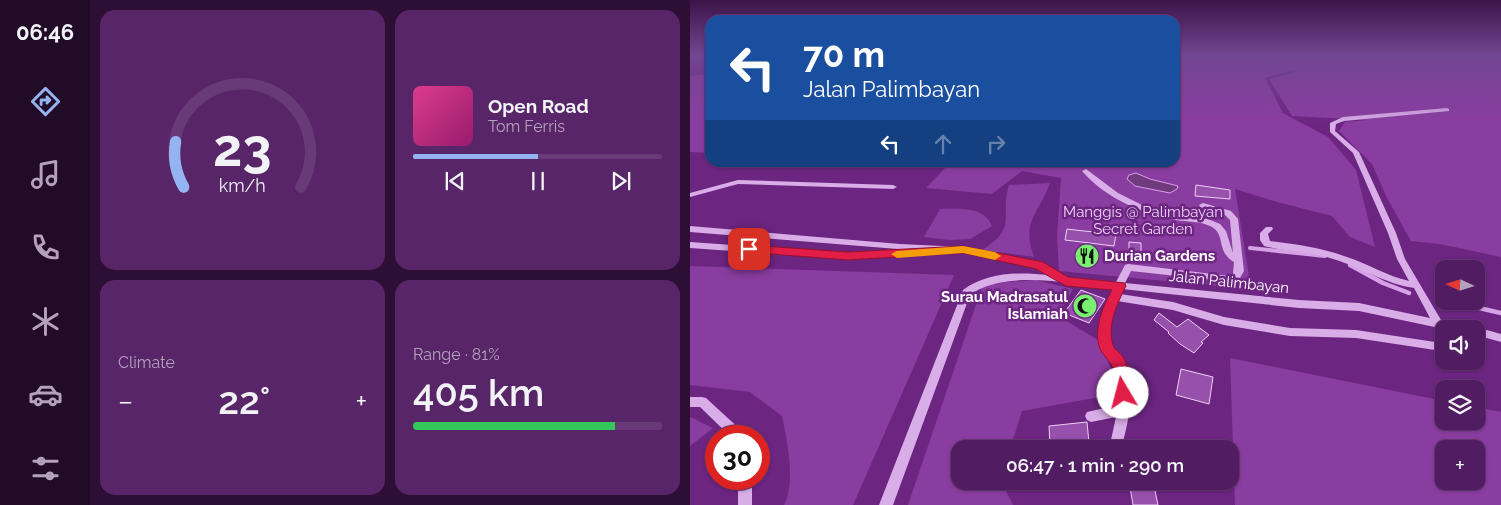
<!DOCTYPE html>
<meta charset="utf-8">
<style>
:root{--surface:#521c62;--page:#582568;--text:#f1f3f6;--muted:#b5a1be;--line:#683a77;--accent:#95b2f1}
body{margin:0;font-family:Raleway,sans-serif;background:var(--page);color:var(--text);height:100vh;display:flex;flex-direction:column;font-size:19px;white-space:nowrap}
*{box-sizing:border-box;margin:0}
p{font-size:16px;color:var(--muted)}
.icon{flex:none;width:28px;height:28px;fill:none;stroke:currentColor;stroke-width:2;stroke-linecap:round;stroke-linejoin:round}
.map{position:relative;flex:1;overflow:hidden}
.sheet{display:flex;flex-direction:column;gap:10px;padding:10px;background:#2d0f36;width:600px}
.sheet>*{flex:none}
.guide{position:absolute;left:15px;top:15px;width:475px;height:152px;border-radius:15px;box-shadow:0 1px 4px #0004,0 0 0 1px var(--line);background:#1a4fa0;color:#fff;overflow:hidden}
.needle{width:32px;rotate:274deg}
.fabs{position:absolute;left:745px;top:260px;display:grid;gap:10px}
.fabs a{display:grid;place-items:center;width:50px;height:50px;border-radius:10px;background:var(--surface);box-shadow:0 1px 4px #0004,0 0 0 1px var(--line);font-size:25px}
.speed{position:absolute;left:15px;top:425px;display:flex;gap:10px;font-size:25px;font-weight:700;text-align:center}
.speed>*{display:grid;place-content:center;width:65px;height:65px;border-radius:50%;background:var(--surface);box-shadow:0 1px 4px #0004,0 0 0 1px var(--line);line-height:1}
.speed .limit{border:8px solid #d22;background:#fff;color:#111}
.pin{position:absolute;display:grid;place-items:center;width:42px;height:42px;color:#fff;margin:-21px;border-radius:10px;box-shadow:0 2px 8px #0006}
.me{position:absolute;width:55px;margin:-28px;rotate:352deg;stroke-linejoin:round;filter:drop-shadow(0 0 4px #0008)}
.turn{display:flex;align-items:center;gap:18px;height:105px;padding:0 15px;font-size:22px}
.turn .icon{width:65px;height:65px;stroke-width:2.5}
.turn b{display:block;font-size:35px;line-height:42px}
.lanes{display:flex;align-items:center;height:48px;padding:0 15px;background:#0003;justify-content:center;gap:25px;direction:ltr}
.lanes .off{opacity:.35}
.big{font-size:38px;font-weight:600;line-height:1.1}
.sheet .tile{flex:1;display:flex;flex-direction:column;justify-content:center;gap:8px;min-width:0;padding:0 18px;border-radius:15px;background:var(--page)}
.sheet .dial{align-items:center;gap:0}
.dial svg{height:130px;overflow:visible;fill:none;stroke:var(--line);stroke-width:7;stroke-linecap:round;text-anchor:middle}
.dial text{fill:var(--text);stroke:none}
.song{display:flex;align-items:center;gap:15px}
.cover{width:60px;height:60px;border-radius:8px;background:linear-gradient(135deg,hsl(330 70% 55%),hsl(320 70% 35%))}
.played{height:5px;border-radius:2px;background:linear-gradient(90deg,var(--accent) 50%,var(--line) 50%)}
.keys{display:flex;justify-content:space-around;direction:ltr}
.heat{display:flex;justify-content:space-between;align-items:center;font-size:28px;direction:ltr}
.charge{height:8px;border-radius:4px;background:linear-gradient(90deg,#34c759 81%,var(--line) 0)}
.sheet .tiles{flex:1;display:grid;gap:10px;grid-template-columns:repeat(2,1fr)}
.trip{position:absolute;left:261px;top:440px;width:288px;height:50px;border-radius:15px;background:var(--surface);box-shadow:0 1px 4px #0004,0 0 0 1px var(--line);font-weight:600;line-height:50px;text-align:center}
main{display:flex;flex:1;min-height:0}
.dock{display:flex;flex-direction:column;width:90px;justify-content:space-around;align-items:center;background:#210b27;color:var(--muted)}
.dock .icon{width:35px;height:35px}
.dock .active{color:var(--accent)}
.dock b{font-size:22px;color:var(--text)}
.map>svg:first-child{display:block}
</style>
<main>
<nav class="dock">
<b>06:46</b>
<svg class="icon active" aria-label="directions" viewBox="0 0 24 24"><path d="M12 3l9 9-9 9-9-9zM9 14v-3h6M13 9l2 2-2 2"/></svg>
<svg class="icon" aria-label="music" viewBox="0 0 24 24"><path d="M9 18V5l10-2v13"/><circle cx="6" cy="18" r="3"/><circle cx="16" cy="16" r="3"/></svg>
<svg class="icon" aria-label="phone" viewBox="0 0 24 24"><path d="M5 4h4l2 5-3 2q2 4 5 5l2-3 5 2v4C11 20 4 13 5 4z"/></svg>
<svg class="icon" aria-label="climate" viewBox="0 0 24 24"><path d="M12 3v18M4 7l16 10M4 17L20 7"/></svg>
<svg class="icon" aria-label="car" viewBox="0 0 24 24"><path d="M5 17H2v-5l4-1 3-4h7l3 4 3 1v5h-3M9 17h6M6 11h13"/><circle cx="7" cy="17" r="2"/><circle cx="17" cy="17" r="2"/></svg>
<svg class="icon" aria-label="filters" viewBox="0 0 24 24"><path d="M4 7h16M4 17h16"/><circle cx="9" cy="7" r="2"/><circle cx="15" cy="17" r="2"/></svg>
</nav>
<section class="sheet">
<div class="tiles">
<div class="tile dial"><svg viewBox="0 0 100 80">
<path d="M14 69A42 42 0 1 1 86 69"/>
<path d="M14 69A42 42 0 0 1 9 41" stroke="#95b2f1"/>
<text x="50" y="56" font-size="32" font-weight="700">23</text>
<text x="50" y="72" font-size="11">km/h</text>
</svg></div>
<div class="tile">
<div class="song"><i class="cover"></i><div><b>Open Road</b><p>Tom Ferris</p></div></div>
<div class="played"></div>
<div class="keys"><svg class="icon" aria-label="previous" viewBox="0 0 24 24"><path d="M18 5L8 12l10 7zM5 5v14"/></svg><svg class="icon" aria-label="pause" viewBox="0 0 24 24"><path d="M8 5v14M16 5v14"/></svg><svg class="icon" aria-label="next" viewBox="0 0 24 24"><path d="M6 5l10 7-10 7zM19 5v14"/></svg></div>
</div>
<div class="tile"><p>Climate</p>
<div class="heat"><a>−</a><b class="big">22°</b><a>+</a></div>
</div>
<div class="tile"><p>Range · 81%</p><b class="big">405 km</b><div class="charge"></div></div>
</div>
</section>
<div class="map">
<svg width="811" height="505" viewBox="0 0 811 505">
<rect width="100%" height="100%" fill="#6d2582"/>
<path fill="#8a3da0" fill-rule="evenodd" d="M485 54H811V257L750 244 721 241 696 196 682 164 649 131 655 122 679 120 602 116 579 79 606 72 599 71 575 78 593 113 638 137 666 170 685 247 660 237 642 216 587 202 545 189 561 289 369 271 367 236 371 178 332 171 302 194 236 188 260 163 485 162Z
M20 73V153L0 152V76Z
M360 183C348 215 331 222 344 257L292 250C329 227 309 217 319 185Z
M250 209C268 209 294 206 302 226L280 239 259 240 234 237Z
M0 266 264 275 163 505H94C106 482 97 440 92 416L60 392 0 385Z
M345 280 383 289 368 316 408 340 432 393 332 411 320 449H270V481H311L323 505H218L293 284Z
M540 358 754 401V421H786V407L811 412V505H545ZM754 449H786V481H754Z
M0 417 23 428 0 446Z"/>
<path fill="#6f3a7e" stroke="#d6a1e7" d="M446 173 460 179 488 186 487 189 480 193 445 186 437 179 439 175Z"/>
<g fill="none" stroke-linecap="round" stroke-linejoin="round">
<path stroke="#d6a1e7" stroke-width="4" d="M560 248 635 256"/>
<path stroke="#d6a1e7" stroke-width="4.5" d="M660 265 693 283 719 293
M772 304 811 313"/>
</g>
<path fill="#9751ac" stroke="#edd0f5" d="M506 185 540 190V199L505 196Z
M377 229 394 231 426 234 424 246 375 240Z
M439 242 451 243V252H439Z
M391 290 415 299 399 323 374 313Z
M469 313 487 327 498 319 519 335 511 342 513 343 504 353 490 344 478 333 479 332 464 320Z
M491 369 523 377 519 404 486 395Z
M397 422 399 443 360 447 359 426Z
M439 481H463L468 505H443Z"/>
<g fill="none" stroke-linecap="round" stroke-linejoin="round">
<path fill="#d9ade7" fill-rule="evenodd" d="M757 108 759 109V111L654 121 646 124 645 131 669 152 706 233 715 259 751 320 775 325 779 326 780 329H754L669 311 609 308 432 289 430 294 483 302 534 317 600 328 666 330 745 342 749 343 750 346 749 349 745 350 666 338 600 336 534 325 483 310 427 301C422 313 415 338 423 350 426 353 426 353 429 355 434 359 436 367 437 373 444 398 438 424 431 449H419L426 417 401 422 397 420 395 416 397 412 428 405C429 393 430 374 423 363 419 357 414 356 412 348 405 328 414 306 423 288 382 284 314 269 280 295L203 505H189L273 290C297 272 329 272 358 275L347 268 273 253 232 251 233 253 232 255 229 256 158 259 0 248V242L158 253 220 250 0 232V226L210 244 273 247 349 262 375 277 426 282 435 265 438 264 540 276 543 274 544 262C525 251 537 234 520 226 510 221 497 222 486 220 452 213 416 199 392 171L396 169 428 193 452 205 475 212 518 219 530 224 536 231 543 253 540 220 535 215 510 207 509 205 513 203 541 211 548 219 554 271 550 278 541 282 441 271 435 283 609 300 669 303 740 318 724 288C695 284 671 267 643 259 621 251 597 252 574 246L570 240V233L576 227H582L583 229 578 234 580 241C606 244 632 248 657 257 678 264 697 276 719 281L707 259 698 233 663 153 640 132V123L653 117Z
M48 180 203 185 207 187 203 189 48 184 0 197V193Z
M786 327 811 334V342L786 335V329H782Z
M0 397H12L16 398 53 432 55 436H40L10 407H0Z
M48 479H62V505H48Z
M409 481H423L420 488 415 490 410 488Z"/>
</g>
<linearGradient id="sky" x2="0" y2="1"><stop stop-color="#3c1448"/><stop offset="0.44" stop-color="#724692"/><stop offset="1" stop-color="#724692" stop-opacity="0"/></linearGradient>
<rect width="811" height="124" fill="url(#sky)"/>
<path fill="#e11d48" stroke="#92132f" d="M59 245 158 252 273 246 353 262 378 277 435 283 436 286C427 304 417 325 423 345 425 351 430 352 433 357 439 367 444 388 439 398L433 400 428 398C423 388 427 375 421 364 418 359 413 355 410 349 403 330 413 306 422 290L376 286 346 269 273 253 158 260 55 252 53 249 55 246Z"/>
<path fill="#f59e0b" d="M273 246 305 252 311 256 305 260 273 253 207 258 201 254 207 251Z"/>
<defs>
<symbol id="restaurant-disc" viewBox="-11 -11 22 22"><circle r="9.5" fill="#7af071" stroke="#6d2582"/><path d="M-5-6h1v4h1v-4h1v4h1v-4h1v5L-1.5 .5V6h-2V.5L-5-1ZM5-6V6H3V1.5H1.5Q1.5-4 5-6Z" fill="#111"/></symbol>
<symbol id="mosque-disc" viewBox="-11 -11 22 22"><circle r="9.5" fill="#7af071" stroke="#6d2582"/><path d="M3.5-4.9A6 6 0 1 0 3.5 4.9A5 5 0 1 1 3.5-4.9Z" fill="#111"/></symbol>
</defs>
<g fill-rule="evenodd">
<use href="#restaurant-disc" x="383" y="242" width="28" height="28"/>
<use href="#mosque-disc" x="381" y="292" width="28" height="28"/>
</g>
<g text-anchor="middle" stroke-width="5" stroke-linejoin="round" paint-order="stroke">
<g font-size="15" fill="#edd0f5" stroke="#6d2582">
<text x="453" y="217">Manggis @ Palimbayan<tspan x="453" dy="17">Secret Garden</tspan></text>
</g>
<g font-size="15" font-weight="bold" fill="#fff" stroke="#6d2582" text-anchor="start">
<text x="414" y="261">Durian Gardens</text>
<text x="378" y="302" text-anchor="end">Surau Madrasatul<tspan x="378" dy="17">Islamiah</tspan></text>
</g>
<g font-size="15" fill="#fff" stroke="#6d2582">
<text transform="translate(539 282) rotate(6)" y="5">Jalan Palimbayan</text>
</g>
</g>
</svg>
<div class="fabs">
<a><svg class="needle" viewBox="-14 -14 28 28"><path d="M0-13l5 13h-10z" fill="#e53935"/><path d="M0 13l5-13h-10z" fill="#b5a1be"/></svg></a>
<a><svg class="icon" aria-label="sound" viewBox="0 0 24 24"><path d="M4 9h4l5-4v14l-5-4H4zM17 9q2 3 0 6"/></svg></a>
<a><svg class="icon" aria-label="layers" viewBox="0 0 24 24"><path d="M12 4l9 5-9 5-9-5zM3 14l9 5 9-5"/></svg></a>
<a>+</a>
</div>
<div class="speed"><div class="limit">30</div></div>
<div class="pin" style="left:59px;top:249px;background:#d93025"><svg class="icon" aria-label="arrive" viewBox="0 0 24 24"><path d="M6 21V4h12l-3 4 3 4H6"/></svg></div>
<svg class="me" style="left:433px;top:393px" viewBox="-20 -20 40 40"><circle r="19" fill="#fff"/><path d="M0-13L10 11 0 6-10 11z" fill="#e11d48"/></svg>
<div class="trip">06:47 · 1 min · 290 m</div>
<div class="guide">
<div class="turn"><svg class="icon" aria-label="left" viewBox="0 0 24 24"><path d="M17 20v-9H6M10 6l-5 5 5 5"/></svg><div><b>70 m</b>Jalan Palimbayan</div></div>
<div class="lanes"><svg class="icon" aria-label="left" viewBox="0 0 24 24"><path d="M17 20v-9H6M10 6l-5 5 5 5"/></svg><svg class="icon off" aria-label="ahead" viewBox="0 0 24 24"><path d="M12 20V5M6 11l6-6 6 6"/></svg><svg class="icon off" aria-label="right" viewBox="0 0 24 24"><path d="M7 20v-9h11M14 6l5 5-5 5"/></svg></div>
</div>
</div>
</main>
